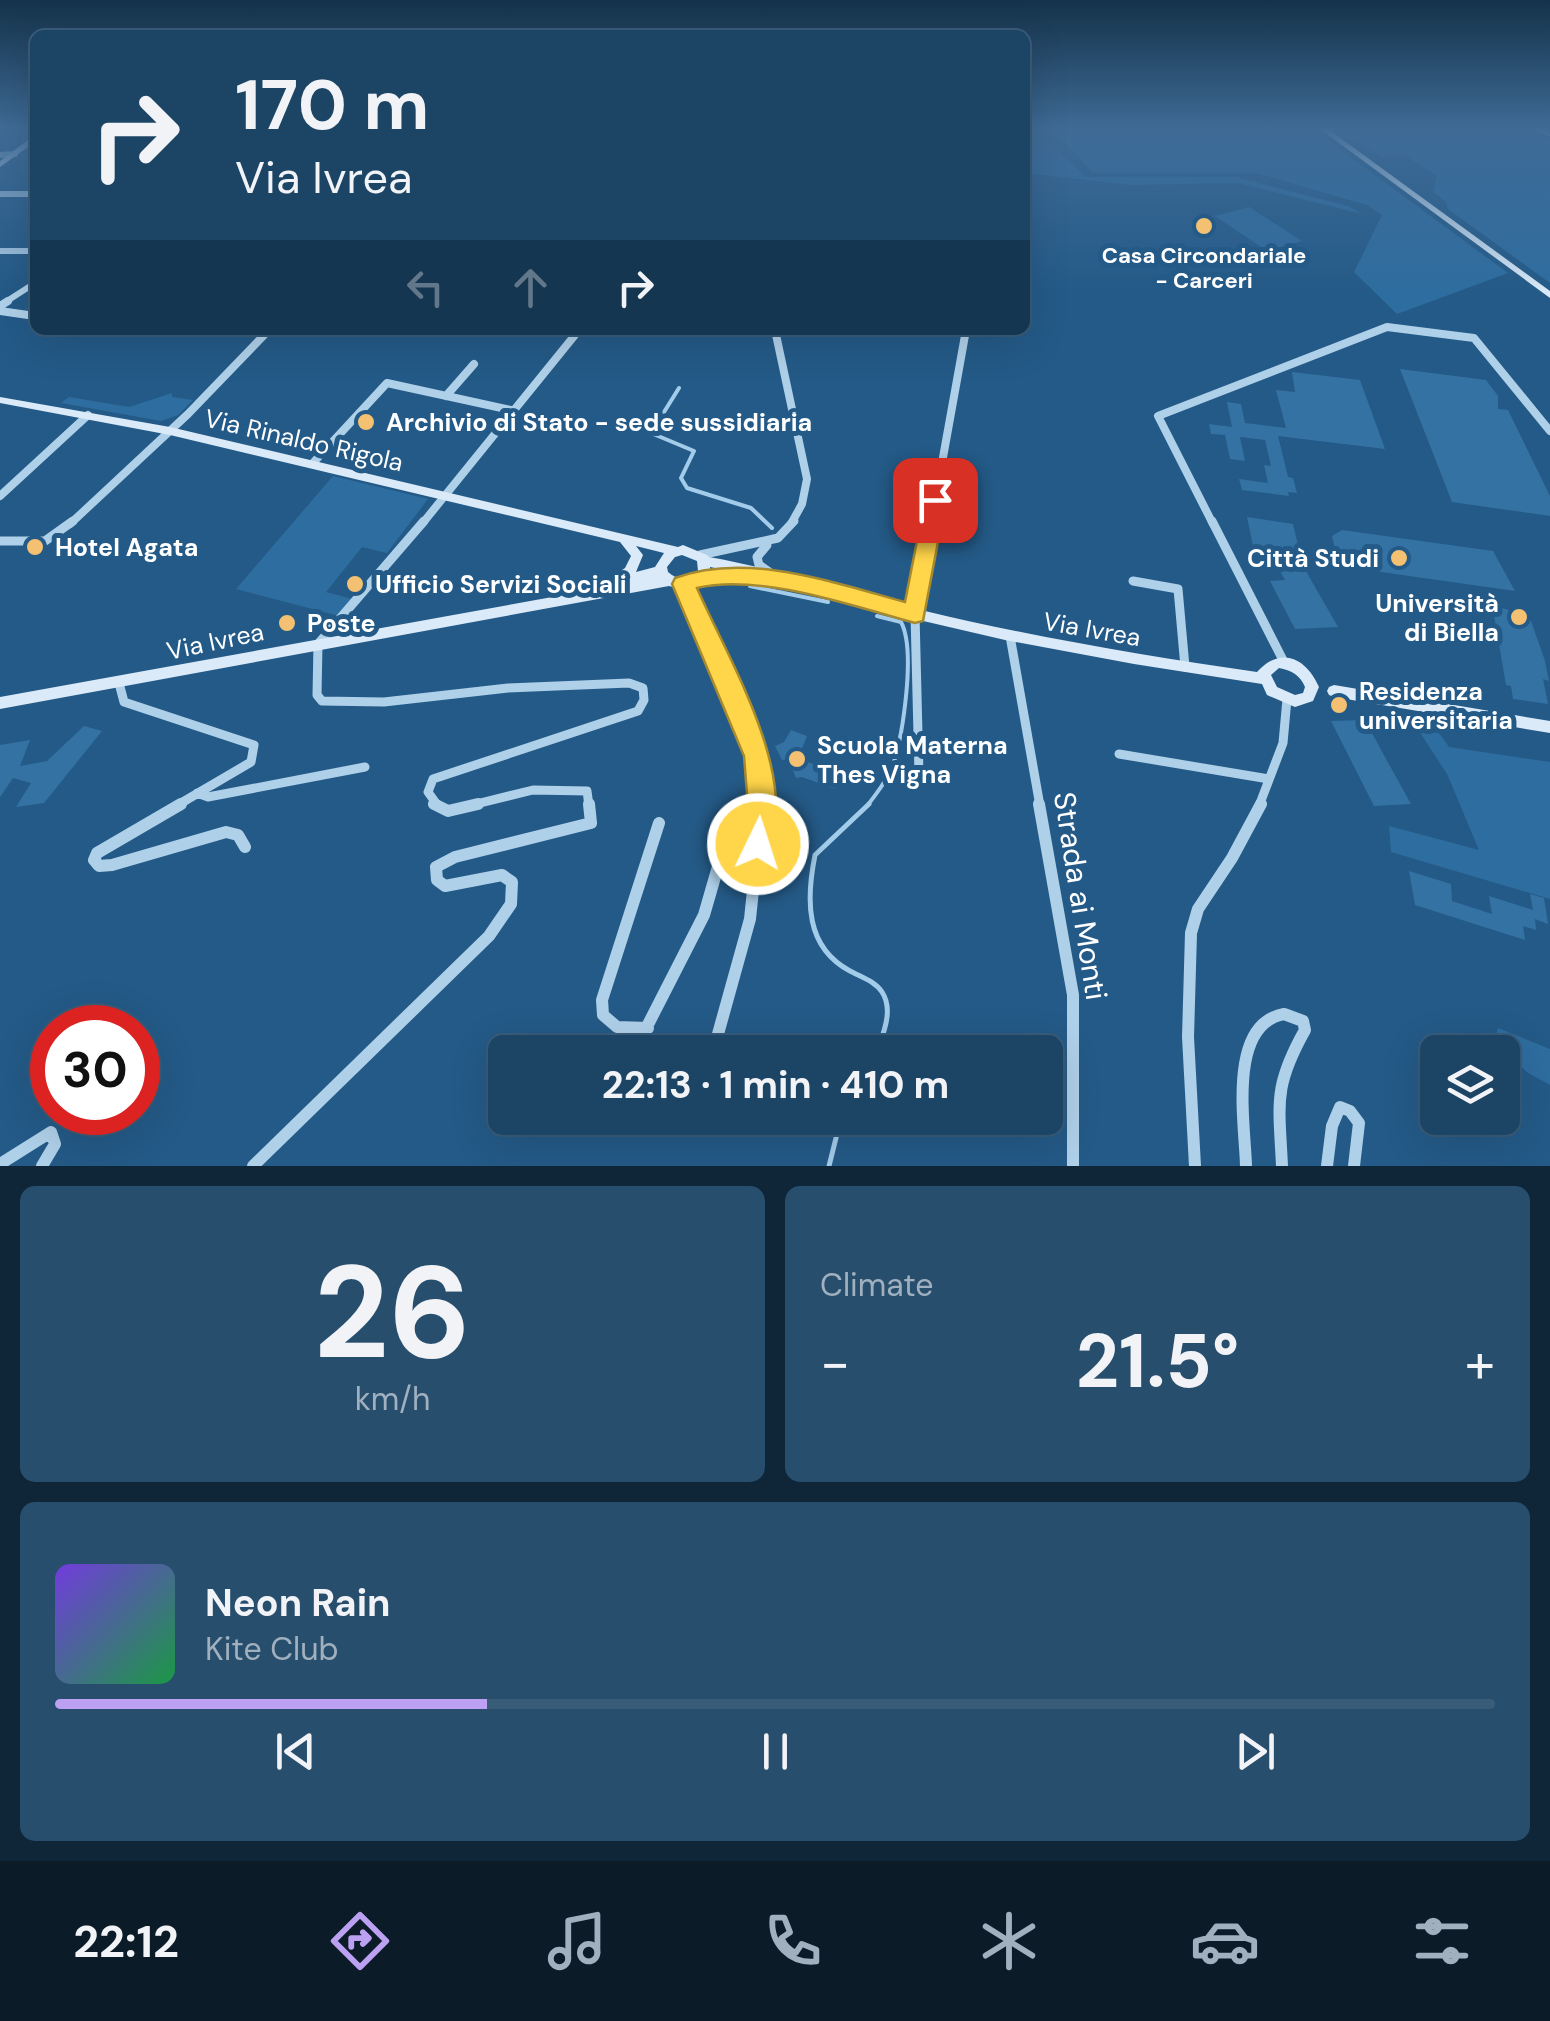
<!DOCTYPE html>
<meta charset="utf-8">
<style>
:root{--surface:#1b4465;--page:#284e6e;--text:#f1f3f6;--muted:#a0b0bf;--line:#395c79;--accent:#bca0f2}
body{margin:0;font-family:"DM Sans",sans-serif;background:var(--page);color:var(--text);height:100vh;display:flex;flex-direction:column;font-size:38px;white-space:nowrap}
*{box-sizing:border-box;margin:0}
p{font-size:32px;color:var(--muted)}
.icon{flex:none;width:55px;height:55px;fill:none;stroke:currentColor;stroke-width:2;stroke-linecap:round;stroke-linejoin:round}
.map{position:relative;height:1166px;overflow:hidden}
.drawer{display:flex;flex-direction:column;gap:20px;padding:20px;background:#0f2538;flex:1}
.drawer>*{flex:none}
.top-card{position:absolute;left:30px;top:30px;width:1000px;height:305px;border-radius:15px;box-shadow:0 10px 40px #0002,0 0 0 2px var(--line);background:#1b4465;color:var(--text);overflow:hidden}
.fabs{position:absolute;left:1420px;top:1035px;display:grid;gap:20px}
.fabs a{display:grid;place-items:center;width:100px;height:100px;border-radius:15px;background:var(--surface);box-shadow:0 10px 40px #0002,0 0 0 2px var(--line);font-size:50px}
.speed{position:absolute;left:30px;top:1005px;display:flex;gap:20px;font-size:50px;font-weight:700;text-align:center}
.speed>*{display:grid;place-content:center;width:130px;height:130px;border-radius:50%;background:var(--surface);box-shadow:0 10px 40px #0002,0 0 0 2px var(--line);line-height:1}
.speed .limit{border:15px solid #d22;background:#fff;color:#111}
.pin{position:absolute;display:grid;place-items:center;width:85px;height:85px;color:#fff;margin:-42px;border-radius:20px;box-shadow:0 5px 15px #0006}
.me{position:absolute;width:110px;margin:-55px;rotate:4deg;stroke-linejoin:round;filter:drop-shadow(0 0 8px #0008)}
.turn{display:flex;align-items:center;gap:35px;height:210px;padding:0 40px;font-size:45px}
.turn .icon{width:130px;height:130px;stroke-width:2.5}
.turn b{display:block;font-size:70px;line-height:85px}
.lanes{display:flex;align-items:center;height:95px;padding:0 40px;background:#0003;justify-content:center;gap:50px;direction:ltr}
.lanes .off{opacity:.35}
.big{font-size:75px;font-weight:700;line-height:1.1}
.drawer .card{flex:1;display:flex;flex-direction:column;justify-content:center;gap:15px;min-width:0;padding:0 35px;border-radius:15px;background:var(--page)}
.drawer .dial{align-items:center;gap:0}
.dial b{font-size:130px;line-height:1}
.song{display:flex;align-items:center;gap:30px}
.cover{width:120px;height:120px;border-radius:15px;background:linear-gradient(135deg,hsl(260 70% 55%),hsl(140 70% 35%))}
.played{height:10px;border-radius:5px;background:linear-gradient(90deg,var(--accent) 30%,var(--line) 30%)}
.keys{display:flex;justify-content:space-around;direction:ltr}
.heat{display:flex;justify-content:space-between;align-items:center;font-size:55px;direction:ltr}
.drawer .tiles{flex:1;display:grid;gap:20px;grid-template-columns:1fr 1fr}
.card:last-child{grid-column:span 2}
.trip{position:absolute;left:488px;top:1035px;width:575px;height:100px;border-radius:15px;background:var(--surface);box-shadow:0 10px 40px #0002,0 0 0 2px var(--line);font-weight:700;line-height:100px;text-align:center}
.tabs{display:flex;height:160px;justify-content:space-around;align-items:center;background:#0b1b28;color:var(--muted)}
.tabs .icon{width:70px;height:70px}
.tabs .on{color:var(--accent)}
.tabs b{font-size:45px;color:var(--text)}
.map>svg:first-child{display:block}
</style>
<div class="map">
<svg width="1550" height="1166" viewBox="0 0 1550 1166">
<rect width="100%" height="100%" fill="#245a87"/>
<path fill="#2e6d9f" d="M1312 129 1508 273 1397 314 1354 272 1382 215 1367 205 1256 173H1093L1055 132Z
M1333 129H1524L1550 140V283L1448 209 1445 201 1433 192 1437 176 1404 155 1382 157Z
M1041 135 1086 177H1235L1348 206 1362 214 1238 183 1131 185 1025 173V142Z
M1249 207 1302 241 1267 251 1215 216Z
M172 393V397L193 400 178 415 161 421 61 403 69 397 129 407Z
M333 476 428 499 387 553 362 547 326 592 353 599 339 616 236 589Z
M1419 731 1439 733 1449 747 1550 762V899L1391 852 1389 826 1479 850 1447 774Z
M1498 1028 1550 1049V1085L1528 1073 1494 1043Z"/>
<g fill="none" stroke-linecap="round" stroke-linejoin="round">
<path stroke="#a3ccea" stroke-width="2.5" d="M1536 129 1550 135"/>
<path stroke="#a3ccea" stroke-width="4" d="M679 388 651 433 694 451 681 478 687 488 751 508 772 528
M750 586 828 602
M867 806C877 793 887 780 893 765 903 734 916 650 901 622L877 616"/>
<path stroke="#a3ccea" stroke-width="5" d="M869 804 815 855C806 900 805 947 850 971 861 977 875 981 882 992 894 1010 883 1034 877 1052
M829 1166 841 1118"/>
</g>
<path fill="#3472a4" d="M1400 369 1486 380 1498 396V409L1508 410 1550 496V516L1452 502Z
M1292 372 1360 380 1385 449 1278 436 1288 477 1293 478 1297 493 1288 492 1289 496 1242 490 1239 479 1268 483 1264 465 1271 466 1265 440 1240 437 1245 461 1230 459 1225 435 1211 434 1209 424 1232 427 1227 402 1241 404 1245 423 1286 428 1276 390 1295 392Z
M1247 517 1293 524 1303 566 1338 627 1295 629 1270 581 1285 580 1272 557 1259 555 1257 546H1253Z
M1342 530 1493 551 1515 591 1339 566 1332 536Z
M1497 606 1530 618 1545 661 1549 681 1543 679 1548 704 1513 699 1511 686 1506 685 1494 615 1499 616Z
M1365 720 1385 757 1411 804 1374 806 1331 721Z
M84 726 102 731 44 803 16 807 31 783 13 778 0 797V745L30 740 20 766 47 761Z
M791 730 807 736 801 751 805 761 842 774 835 789 802 777 796 778 788 759 782 760 775 746 784 742Z
M1409 871 1451 884 1452 901 1492 914 1489 896 1533 910 1530 894 1544 898 1548 924 1535 919 1536 930 1523 926 1525 940 1415 905Z"/>
<g fill="none" stroke-linecap="round" stroke-linejoin="round">
<path stroke="#afd0e9" stroke-width="6" d="M0 155 15 154
M0 194H35
M0 251H35
M4 303 35 283"/>
<path stroke="#afd0e9" stroke-width="8" d="M0 306 8 301
M0 311 35 316
M775 330 807 479 802 504 791 524
M446 396 474 364
M312 464 387 383 515 411
M0 496 88 415
M70 524 188 414 269 330
M422 524 579 330
M931 524 966 330
M1213 524 1158 416 1387 327 1474 338 1550 431"/>
<path stroke="#afd0e9" stroke-width="9" d="M424 521 318 644 317 695 322 701 384 702 508 688 629 683 643 688 644 700 638 711 433 779 428 792 438 806
M1212 521 1284 662
M0 541H45L73 521
M767 545 757 557 759 565 769 572
M700 555 778 538 794 521
M1133 581 1178 589 1185 667
M683 584C711 657 760 726 762 806
M1010 636 1040 806
M119 683 124 702 254 745 251 762 176 806
M1119 754 1269 779
M919 775 915 614 932 521
M197 793 208 797 365 767
M468 806 533 790 587 791 589 806
M752 806 757 785
M1259 806 1283 743 1287 699"/>
<path stroke="#afd0e9" stroke-width="12" d="M181 804 97 853 94 860 99 866 112 865 226 832 238 835 245 847
M434 804 448 811 478 804
M1039 804 1073 995V1166
M648 1028 617 1027 603 1015 602 1000 659 823
M634 1052 704 915 726 839 754 804
M713 1052 750 919 762 804
M0 1164 51 1132 55 1144 42 1166
M253 1166 489 936 511 904 512 882 502 875 445 886 437 880 436 867 455 857 591 823 589 804
M1195 1166 1188 1037 1191 933 1198 909 1232 858 1261 804
M1246 1166C1245 1124 1227 1024 1284 1014L1303 1021 1305 1030C1273 1087 1279 1103 1282 1166
M1327 1166 1332 1126 1340 1107 1350 1111 1359 1123 1354 1166"/>
<path fill="#daeaf8" fill-rule="evenodd" d="M1320 129H1328L1550 291V298Z
M32 137H35V142L0 167V161Z
M0 397 170 427 678 547 683 545 707 555 709 557C782 570 852 594 925 611 1034 637 1145 656 1257 672 1280 646 1306 657 1319 687L1313 701 1295 707 1267 695 1262 684 1134 664 1005 640 919 620 783 583 777 587C755 583 724 577 701 583 688 586 683 590 669 586L0 709V697L580 592 582 588 613 578 615 575 625 568 631 556 620 542 170 435 0 403ZM636 546 664 553 655 567 636 572 643 555ZM682 555 697 561 698 571C688 580 678 581 668 572L667 567 675 557ZM710 567 735 572 710 573ZM1279 668C1291 670 1300 675 1305 687L1303 693 1295 695 1277 687 1271 675Z
M1334 685 1550 721V733L1334 697 1329 695 1327 691 1329 687Z"/>
</g>
<linearGradient id="sky" x2="0" y2="1"><stop stop-color="#14324a"/><stop offset="0.44" stop-color="#3f6b96"/><stop offset="1" stop-color="#3f6b96" stop-opacity="0"/></linearGradient>
<rect width="1550" height="293" fill="url(#sky)"/>
<path fill="#ffd54a" stroke="#a68a30" stroke-width="2.5" d="M935 492 946 500 923 621 915 623C853 606 760 573 697 588 728 659 801 776 768 854L758 858 748 854 744 844 748 807 744 756 672 584 675 578C747 551 835 583 905 602L925 500Z"/>
<g fill="#f4c072" stroke="#245a87" stroke-width="4">
<circle cx="1204" cy="226" r="10"/>
<circle cx="366" cy="422" r="10"/>
<circle cx="35" cy="547" r="10"/>
<circle cx="1399" cy="558" r="10"/>
<circle cx="355" cy="584" r="10"/>
<circle cx="1519" cy="617" r="10"/>
<circle cx="287" cy="623" r="10"/>
<circle cx="1339" cy="705" r="10"/>
<circle cx="797" cy="759" r="10"/>
</g>
<g text-anchor="middle" stroke-width="10" stroke-linejoin="round" paint-order="stroke">
<g font-size="22" font-weight="bold" fill="#fff" stroke="#245a87">
<text x="1204" y="263">Casa Circondariale<tspan x="1204" dy="25">- Carceri</tspan></text>
</g>
<g font-size="25" font-weight="bold" fill="#fff" stroke="#245a87" text-anchor="start">
<text x="386" y="431">Archivio di Stato - sede sussidiaria</text>
<text x="55" y="556">Hotel Agata</text>
<text x="1379" y="567" text-anchor="end">Città Studi</text>
<text x="375" y="593">Ufficio Servizi Sociali</text>
<text x="1499" y="612" text-anchor="end">Università<tspan x="1499" dy="29">di Biella</tspan></text>
<text x="307" y="632">Poste</text>
<text x="1359" y="700">Residenza<tspan x="1359" dy="29">universitaria</tspan></text>
<text x="817" y="754">Scuola Materna<tspan x="817" dy="29">Thes Vigna</tspan></text>
</g>
<g font-size="25" fill="#fff" stroke="#245a87">
<text transform="translate(304 440) rotate(13)" y="9">Via Rinaldo Rigola</text>
<text transform="translate(1092 629) rotate(10)" y="9">Via Ivrea</text>
<text transform="translate(215 641) rotate(-12)" y="9">Via Ivrea</text>
</g>
<g font-size="30" fill="#fff" stroke="#245a87">
<text transform="translate(1080 896) rotate(81)" y="10">Strada ai Monti</text>
</g>
</g>
</svg>
<div class="fabs">
<a><svg class="icon" aria-label="layers" viewBox="0 0 24 24"><path d="M12 4l9 5-9 5-9-5zM3 14l9 5 9-5"/></svg></a>
</div>
<div class="speed"><div class="limit">30</div></div>
<div class="pin" style="left:935px;top:500px;background:#d93025"><svg class="icon" aria-label="arrive" viewBox="0 0 24 24"><path d="M6 21V4h12l-3 4 3 4H6"/></svg></div>
<svg class="me" style="left:758px;top:844px" viewBox="-20 -20 40 40"><circle r="17" fill="#ffd54a" stroke="#fff" stroke-width="3"/><path d="M0-11L8 9 0 5-8 9z" fill="#fff"/></svg>
<div class="trip">22:13 · 1 min · 410 m</div>
<div class="top-card">
<div class="turn"><svg class="icon" aria-label="right" viewBox="0 0 24 24"><path d="M7 20v-9h11M14 6l5 5-5 5"/></svg><div><b>170 m</b>Via Ivrea</div></div>
<div class="lanes"><svg class="icon off" aria-label="left" viewBox="0 0 24 24"><path d="M17 20v-9H6M10 6l-5 5 5 5"/></svg><svg class="icon off" aria-label="ahead" viewBox="0 0 24 24"><path d="M12 20V5M6 11l6-6 6 6"/></svg><svg class="icon" aria-label="right" viewBox="0 0 24 24"><path d="M7 20v-9h11M14 6l5 5-5 5"/></svg></div>
</div>
</div>
<section class="drawer">
<div class="tiles">
<div class="card dial"><b>26</b><p>km/h</p></div>
<div class="card"><p>Climate</p>
<div class="heat"><a>−</a><b class="big">21.5°</b><a>+</a></div>
</div>
<div class="card">
<div class="song"><i class="cover"></i><div><b>Neon Rain</b><p>Kite Club</p></div></div>
<div class="played"></div>
<div class="keys"><svg class="icon" aria-label="previous" viewBox="0 0 24 24"><path d="M18 5L8 12l10 7zM5 5v14"/></svg><svg class="icon" aria-label="pause" viewBox="0 0 24 24"><path d="M8 5v14M16 5v14"/></svg><svg class="icon" aria-label="next" viewBox="0 0 24 24"><path d="M6 5l10 7-10 7zM19 5v14"/></svg></div>
</div>
</div>
</section>
<nav class="tabs">
<b>22:12</b>
<svg class="icon on" aria-label="directions" viewBox="0 0 24 24"><path d="M12 3l9 9-9 9-9-9zM9 14v-3h6M13 9l2 2-2 2"/></svg>
<svg class="icon" aria-label="music" viewBox="0 0 24 24"><path d="M9 18V5l10-2v13"/><circle cx="6" cy="18" r="3"/><circle cx="16" cy="16" r="3"/></svg>
<svg class="icon" aria-label="phone" viewBox="0 0 24 24"><path d="M5 4h4l2 5-3 2q2 4 5 5l2-3 5 2v4C11 20 4 13 5 4z"/></svg>
<svg class="icon" aria-label="climate" viewBox="0 0 24 24"><path d="M12 3v18M4 7l16 10M4 17L20 7"/></svg>
<svg class="icon" aria-label="car" viewBox="0 0 24 24"><path d="M5 17H2v-5l4-1 3-4h7l3 4 3 1v5h-3M9 17h6M6 11h13"/><circle cx="7" cy="17" r="2"/><circle cx="17" cy="17" r="2"/></svg>
<svg class="icon" aria-label="filters" viewBox="0 0 24 24"><path d="M4 7h16M4 17h16"/><circle cx="9" cy="7" r="2"/><circle cx="15" cy="17" r="2"/></svg>
</nav>
